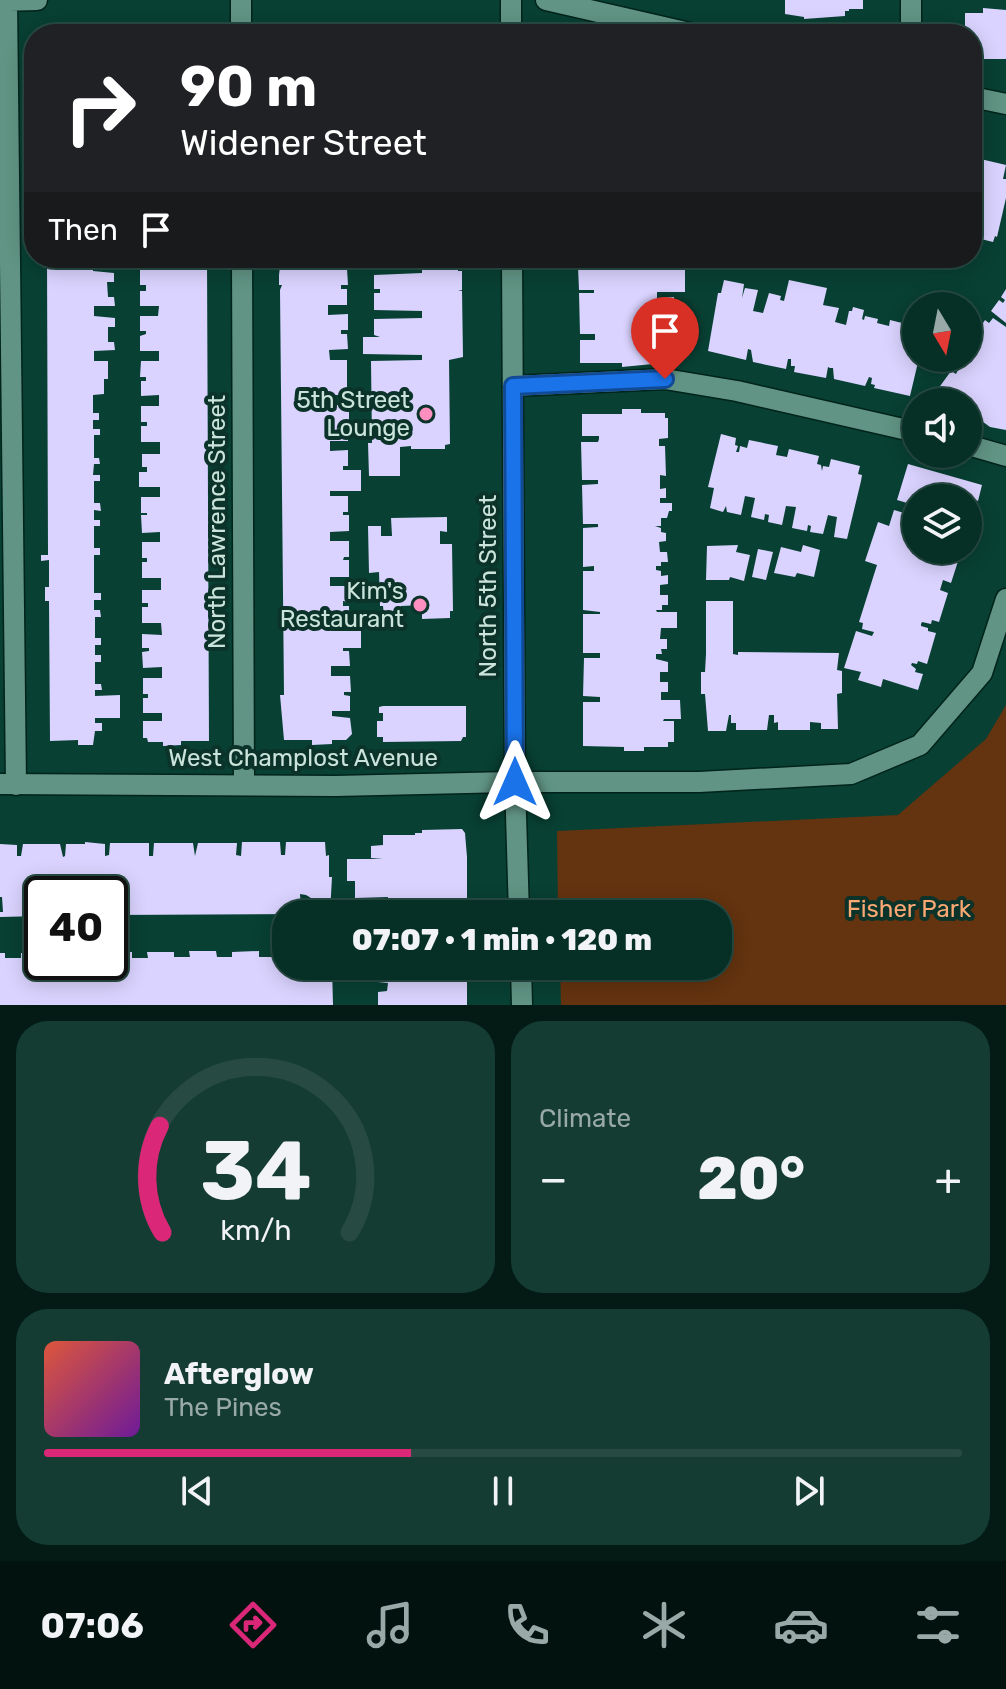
<!DOCTYPE html>
<meta charset="utf-8">
<style>
:root{--surface:#063026;--page:#143c32;--text:#f1f3f6;--muted:#98a9a7;--line:#274b43;--accent:#db2777}
body{margin:0;font-family:Rubik,sans-serif;background:var(--page);color:var(--text);height:100vh;display:flex;flex-direction:column;font-size:30px;white-space:nowrap}
*{box-sizing:border-box;margin:0}
p{font-size:26px;color:var(--muted)}
.icon{flex:none;width:44px;height:44px;fill:none;stroke:currentColor;stroke-width:2;stroke-linecap:round;stroke-linejoin:round}
.map{position:relative;height:1005px;overflow:hidden}
.side{display:flex;flex-direction:column;gap:16px;padding:16px;background:#031a15;flex:1}
.side>*{flex:none}
.guide{position:absolute;left:24px;top:24px;width:958px;height:244px;border-radius:32px;box-shadow:0 4px 20px #0003,0 0 0 2px var(--line);background:#202124;color:#fff;overflow:hidden}
.needle{width:52px;rotate:170deg}
.controls{position:absolute;left:902px;top:292px;display:grid;gap:16px}
.controls a{display:grid;place-items:center;width:80px;height:80px;border-radius:50%;background:var(--surface);box-shadow:0 4px 20px #0003,0 0 0 2px var(--line);font-size:40px}
.speed{position:absolute;left:24px;top:876px;display:flex;gap:16px;font-size:40px;font-weight:700;text-align:center}
.speed>*{display:grid;place-content:center;width:104px;height:104px;border-radius:50%;background:var(--surface);box-shadow:0 4px 20px #0003,0 0 0 2px var(--line);line-height:1}
.speed .limit{border:4px solid #111;border-radius:12px;background:#fff;color:#111}
.pin{position:absolute;display:grid;place-items:center;width:68px;height:68px;color:#fff;margin:-82px -34px;border-radius:50% 50% 50% 0;rotate:-45deg;box-shadow:0 0 8px #0007}
.pin .icon{rotate:45deg}
.me{position:absolute;width:88px;margin:-44px;rotate:0deg;stroke-linejoin:round;filter:drop-shadow(0 0 6px #0008)}
.turn{display:flex;align-items:center;gap:28px;height:168px;padding:0 24px;font-size:36px}
.turn .icon{width:104px;height:104px;stroke-width:2.5}
.turn b{display:block;font-size:56px;line-height:68px}
.then{display:flex;align-items:center;height:76px;padding:0 24px;background:#0003;gap:16px;font-size:30px}
.big{font-size:60px;font-weight:800;line-height:1.1}
.side .tile{flex:1;display:flex;flex-direction:column;justify-content:center;gap:12px;min-width:0;padding:0 28px;border-radius:32px;background:var(--page)}
.side .dial{align-items:center;gap:0}
.dial svg{height:208px;overflow:visible;fill:none;stroke:var(--line);stroke-width:7;stroke-linecap:round;text-anchor:middle}
.dial text{fill:var(--text);stroke:none}
.song{display:flex;align-items:center;gap:24px}
.cover{width:96px;height:96px;border-radius:12px;background:linear-gradient(135deg,hsl(10 70% 55%),hsl(280 70% 35%))}
.played{height:8px;border-radius:4px;background:linear-gradient(90deg,var(--accent) 40%,var(--line) 40%)}
.keys{display:flex;justify-content:space-around;direction:ltr}
.heat{display:flex;justify-content:space-between;align-items:center;font-size:44px;direction:ltr}
.side .tiles{flex:1;display:grid;gap:16px;grid-template-columns:1fr 1fr}
.tile:last-child{grid-column:span 2}
.trip{position:absolute;left:272px;top:900px;width:460px;height:80px;border-radius:32px;background:var(--surface);box-shadow:0 4px 20px #0003,0 0 0 2px var(--line);font-weight:800;line-height:80px;text-align:center}
.tabs{display:flex;height:128px;justify-content:space-around;align-items:center;background:#02130f;color:var(--muted)}
.tabs .icon{width:56px;height:56px}
.tabs .current{color:var(--accent)}
.tabs b{font-size:36px;color:var(--text)}
.map>svg:first-child{display:block}
</style>
<div class="map">
<svg width="1006" height="1005" viewBox="0 0 1006 1005">
<rect width="100%" height="100%" fill="#084033"/>
<path fill="#64330f" d="M1006 705V1005H561L560 966H718V914H558L557 831 898 815 986 739Z"/>
<path fill="#dad3ff" d="M785 0H863V9H849V11H845V16L804 19V17L785 14Z
M983 8 1006 10V59H983L982 54 972 50V34H965V13H983Z
M972 157 1006 165 1003 179H1006V198L997 237 995 236 993 242 973 237Z
M47 258H108V261H93V271L114 273V282H107L108 297H114L115 306H94V316L115 318V327H108V342H114L115 350 94 351V361H108V379H104V394L93 395V413H99V420H93V429H100V435H94V458H99L100 464H94L93 475H100V481H94V503H100L101 511 94 510V520H100V526H94V548H100V555H94V593H101V600H94V610H100L101 617H95V638H101V645H95V655H101V662H95V684H101L102 690H95V696L120 695V718H95V723H102V731H95L93 745H78V740L50 741 49 601H45V587H49V560L41 561V555H48Z
M140 258H207L209 741H181V745L163 746V742H148L147 738H143V721H162V713H143V698H148V694H143V678H162V667L143 668 142 652 149 651V648H142V634L162 635 161 623H142V607H148V603H142V590H161V578H142V562H147V558H142V542H160V532L142 533 141 515H147V513H141V497H160V487H139V472H147V467H142V454H160V442H141V426H147V422H141V406H159V395L141 396V381H146V377H140L141 361H159V351H140V336L146 334V331H140V316H158L159 306H140V291H146V285H140V270H159V261H140Z
M281 258H329V269H347L348 285H341V289H347V305H328V315L348 314V330H341V334H347L348 349 329 350 330 360H347V395H330V405H349V421L342 423 348 425V441H330V451L348 450V466H343V470H361V491H330V496H348V512H343V515H349V531L330 532V541H349V557H344L343 560H349V577H330V586H349V602L343 601V606H349V621H330L331 631H361V648H343V651H349L350 666H331V676H350L351 692H344V695L350 696V711H332V716L350 718 352 734 346 740H332V744L312 745V740H284L280 695H284L280 290 282 285H279V275Z
M374 258H462V267H458V271H462V290L458 291H462L463 357 449 360 450 444 445 445V449H411V446L400 447V476H369L368 443H372L371 361 422 360V355L363 354V337H380L374 335V319L422 318V311L374 310V293H380V289H374V275L422 273V265H374Z
M620 263H639V267H661V263H685V292H657V298L674 297V314H664V329L658 332V337H667V358H663V363L622 367V363H580V340H595V334H580L579 293H594V290H579L578 267H620Z
M724 280 744 284 742 298 745 288 758 290 753 311 763 313 769 293 781 296 780 300 784 301 789 280 827 288 823 305 839 308 835 322 846 325 849 311H852L853 307 864 310 862 319 864 320 865 316 878 319 877 323 889 326 890 320 902 323 903 329 904 323 916 326V358H919L910 396 874 388 875 385 871 384 872 378 869 377 865 386 834 379 833 368H830L828 367 826 378 794 372 795 366H791V359H788L786 369 753 362 751 350 748 349 746 360 708 351 718 293H721Z
M1006 289V323L991 311 999 300 1003 303 1005 300 1001 297Z
M993 318 1006 327V430L990 427 968 411V402H954L938 389 951 371 956 374 958 370 953 367 959 358 971 362 977 354 968 346 975 336 979 339 980 336 981 334 977 332 985 320 989 323Z
M622 409H641V413H665V418H668V438L659 439V446H665L666 476 660 475V489L666 488V498H660V503H672V511H669L667 518H661V526H655L661 528V532L666 533V541L659 542 660 552H667L668 562H661V566H656V570L661 571V576L668 575V584L660 585V595H668V605H662V610H656L657 612H677V628H661L660 639H667V649H661L662 654H656V659L668 662V672H660V682H668V692H661V700H680L681 719H664L663 721H674V742H668V747H644V751H624V747L583 746V702H600V697L583 696 584 658H600V653H583V614H600V612L583 610V571H594V566L583 567V528L598 527V524H583L582 485 598 484V480H582L581 442H598L599 439V436H582V414H622Z
M721 434 736 438 735 445 738 446 736 452H739L740 446 747 448 749 440 778 446 776 455 787 457 789 449 819 456 817 464 821 465 822 471 823 466 829 467 831 459 860 466 858 474 862 475 861 481 847 539 834 537 837 517 832 516 828 515 823 534 810 532 811 526 808 525 807 531 792 528 796 507 786 506 782 525 768 522 769 515 765 514 764 520 751 517 755 498 745 496 741 515 727 512 726 506 723 512 710 508 714 488 708 487Z
M908 464 982 485 978 501 968 498H916V550L961 552 951 583 943 580 940 590 948 593 939 622 932 620 931 624 922 622 921 624V626L928 628V631L936 633 927 664 918 661 917 664 912 663 911 665 916 669 915 672 923 674 918 690 883 679 881 687 858 680 861 672 844 668 856 631 872 636 874 632 862 629 863 623 859 622 877 565 865 561 878 522 889 526 894 510 911 515 914 505 897 500Z
M447 517V532L440 531V544H452L453 611H450V618L422 619V605L401 606V615L384 616 383 606H380L379 572 369 573 368 526H381V536H392L391 518Z
M738 545 736 552 750 555 744 581 730 577 729 580H706L707 546Z
M803 545 820 550 814 577 797 573 795 577 774 573 781 547 801 552Z
M758 549 773 552 766 580 752 577Z
M706 601H733V654L738 655V652L839 653 837 670 842 671V693L837 694 838 729H821V723L810 722V730H778V722L774 723V715H769L767 730H736V723H731V715H729L726 731H708L705 694H701V672H705L706 654Z
M383 706H466V737H463L461 741 383 742V737H377V721H383V713H379V707Z
M462 829 465 833 467 857V901L463 902 465 914H378V907L387 905 388 897 355 898V881H347V859H383L371 858V846L383 845V835H415V833H422V830Z
M85 842 105 844V856L109 855 110 843H149V856H153L154 843H193L195 856 198 843H237L236 855 241 856 242 842H280L281 855H285L286 842H325L326 856 329 855V877H332L330 914H311V898L306 895 300 894 301 909H304V914L110 915V894H42V902H37V911H42V916L0 917V912H3L2 897H0V844L17 845V856H21L23 844H60L63 857 65 856 66 844H85Z
M286 950 284 973 294 972V966H332L333 1005H0V953H5V958H21V953H29V974H38L39 953H42V962H72V975H82V962H110V952H114V974H123L122 959H120L119 952H132V958H148L147 952H174V957H190L189 951H216L217 957H232V952L259 951V957H275V951Z
M383 966H467V1005H378V992L387 991 388 983 378 982V969H383Z"/>
<g fill="none" stroke-linecap="round" stroke-linejoin="round">
<defs>
<path id="street" d="M241 0V34
M546 0 694 34
M911 0V34
M0 1 37 0
M7 1 16 785
M972 97 1006 104
M242 258 244 785
M513 386 665 379 737 391 916 432
M968 445 1006 456
M515 782H699L851 774 920 745 982 673 1006 599"/>
<path id="secondary" d="M511 0V34
M512 258 515 782 519 914
M0 784 335 786 515 782
M521 966 522 1005"/>
</defs>
<use href="#street" stroke="#00241b" stroke-width="23"/>
<use href="#secondary" stroke="#00241b" stroke-width="23"/>
<use href="#street" stroke="#619484" stroke-width="20"/>
<use href="#secondary" stroke="#619484" stroke-width="20"/>
</g>
<g fill="none" stroke-linecap="round" stroke-linejoin="round">
<defs>
<path id="route" d="M515 782 513 386 665 379"/>
</defs>
<use href="#route" stroke="#114b97" stroke-width="20"/>
<use href="#route" stroke="#1a73e8" stroke-width="14"/>
</g>
<g fill="#fd8ec0" stroke="#0c3329" stroke-width="3">
<circle cx="426" cy="414" r="8"/>
<circle cx="420" cy="605" r="8"/>
</g>
<g text-anchor="middle" stroke-width="8" stroke-linejoin="round" paint-order="stroke">
<g font-size="24" fill="#cbe4db" stroke="#0c3329" text-anchor="end">
<text x="410" y="408">5th Street<tspan x="410" dy="28">Lounge</tspan></text>
<text x="404" y="599">Kim's<tspan x="404" dy="28">Restaurant</tspan></text>
</g>
<g font-size="24" fill="#cbe4db" stroke="#0c3329">
<text transform="translate(217 522) rotate(-90)" y="8">North Lawrence Street</text>
<text transform="translate(488 586) rotate(-90)" y="8">North 5th Street</text>
<text x="303" y="766">West Champlost Avenue</text>
</g>
<g font-size="24" fill="#faa874" stroke="#0c3329">
<text x="909" y="917">Fisher Park</text>
</g>
</g>
</svg>
<div class="controls">
<a><svg class="needle" viewBox="-14 -14 28 28"><path d="M0-13l5 13h-10z" fill="#e53935"/><path d="M0 13l5-13h-10z" fill="#98a9a7"/></svg></a>
<a><svg class="icon" aria-label="sound" viewBox="0 0 24 24"><path d="M4 9h4l5-4v14l-5-4H4zM17 9q2 3 0 6"/></svg></a>
<a><svg class="icon" aria-label="layers" viewBox="0 0 24 24"><path d="M12 4l9 5-9 5-9-5zM3 14l9 5 9-5"/></svg></a>
</div>
<div class="speed"><div class="limit">40</div></div>
<div class="pin" style="left:665px;top:379px;background:#d93025"><svg class="icon" aria-label="arrive" viewBox="0 0 24 24"><path d="M6 21V4h12l-3 4 3 4H6"/></svg></div>
<svg class="me" style="left:515px;top:782px" viewBox="-20 -20 40 40"><path d="M0-17L14 15 0 8-14 15z" fill="#1a73e8" stroke="#fff" stroke-width="4"/></svg>
<div class="trip">07:07 · 1 min · 120 m</div>
<div class="guide">
<div class="turn"><svg class="icon" aria-label="right" viewBox="0 0 24 24"><path d="M7 20v-9h11M14 6l5 5-5 5"/></svg><div><b>90 m</b>Widener Street</div></div>
<div class="then">Then<svg class="icon" aria-label="arrive" viewBox="0 0 24 24"><path d="M6 21V4h12l-3 4 3 4H6"/></svg></div>
</div>
</div>
<section class="side">
<div class="tiles">
<div class="tile dial"><svg viewBox="0 0 100 80">
<path d="M14 69A42 42 0 1 1 86 69"/>
<path d="M14 69A42 42 0 0 1 13 28" stroke="#db2777"/>
<text x="50" y="56" font-size="32" font-weight="700">34</text>
<text x="50" y="72" font-size="11">km/h</text>
</svg></div>
<div class="tile"><p>Climate</p>
<div class="heat"><a>−</a><b class="big">20°</b><a>+</a></div>
</div>
<div class="tile">
<div class="song"><i class="cover"></i><div><b>Afterglow</b><p>The Pines</p></div></div>
<div class="played"></div>
<div class="keys"><svg class="icon" aria-label="previous" viewBox="0 0 24 24"><path d="M18 5L8 12l10 7zM5 5v14"/></svg><svg class="icon" aria-label="pause" viewBox="0 0 24 24"><path d="M8 5v14M16 5v14"/></svg><svg class="icon" aria-label="next" viewBox="0 0 24 24"><path d="M6 5l10 7-10 7zM19 5v14"/></svg></div>
</div>
</div>
</section>
<nav class="tabs">
<b>07:06</b>
<svg class="icon current" aria-label="directions" viewBox="0 0 24 24"><path d="M12 3l9 9-9 9-9-9zM9 14v-3h6M13 9l2 2-2 2"/></svg>
<svg class="icon" aria-label="music" viewBox="0 0 24 24"><path d="M9 18V5l10-2v13"/><circle cx="6" cy="18" r="3"/><circle cx="16" cy="16" r="3"/></svg>
<svg class="icon" aria-label="phone" viewBox="0 0 24 24"><path d="M5 4h4l2 5-3 2q2 4 5 5l2-3 5 2v4C11 20 4 13 5 4z"/></svg>
<svg class="icon" aria-label="climate" viewBox="0 0 24 24"><path d="M12 3v18M4 7l16 10M4 17L20 7"/></svg>
<svg class="icon" aria-label="car" viewBox="0 0 24 24"><path d="M5 17H2v-5l4-1 3-4h7l3 4 3 1v5h-3M9 17h6M6 11h13"/><circle cx="7" cy="17" r="2"/><circle cx="17" cy="17" r="2"/></svg>
<svg class="icon" aria-label="filters" viewBox="0 0 24 24"><path d="M4 7h16M4 17h16"/><circle cx="9" cy="7" r="2"/><circle cx="15" cy="17" r="2"/></svg>
</nav>
